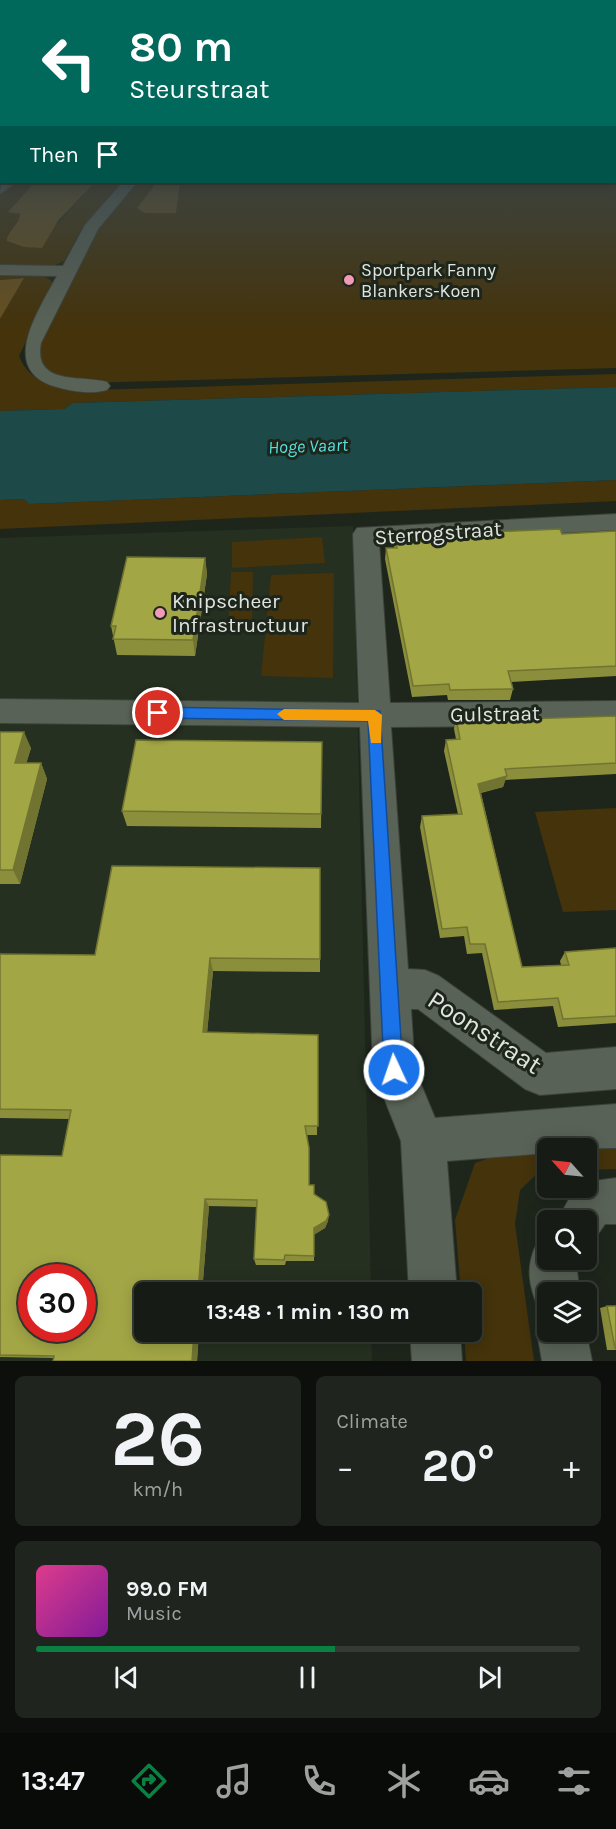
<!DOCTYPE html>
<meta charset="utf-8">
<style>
:root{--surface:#161c15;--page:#1f251e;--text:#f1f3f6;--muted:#9ea1a0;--line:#353a34;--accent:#0b8043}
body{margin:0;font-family:Karla,sans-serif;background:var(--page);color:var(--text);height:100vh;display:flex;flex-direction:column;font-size:22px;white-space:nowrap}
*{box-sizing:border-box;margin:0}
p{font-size:20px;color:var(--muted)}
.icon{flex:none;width:33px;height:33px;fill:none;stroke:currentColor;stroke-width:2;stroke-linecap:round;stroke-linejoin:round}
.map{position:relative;height:1361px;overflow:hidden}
.panel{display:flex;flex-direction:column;gap:15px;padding:15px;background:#0c0f0c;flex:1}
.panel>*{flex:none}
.banner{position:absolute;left:0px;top:0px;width:616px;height:183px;box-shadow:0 3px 15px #0003,0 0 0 2px var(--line);background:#00695c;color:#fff;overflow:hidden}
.needle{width:39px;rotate:297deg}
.buttons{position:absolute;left:537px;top:1138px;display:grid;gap:12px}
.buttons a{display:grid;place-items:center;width:60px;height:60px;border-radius:9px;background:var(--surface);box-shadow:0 3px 15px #0003,0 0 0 2px var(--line);font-size:30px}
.speed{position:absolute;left:18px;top:1264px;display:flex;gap:12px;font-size:30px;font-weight:700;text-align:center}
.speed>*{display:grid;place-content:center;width:78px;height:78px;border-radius:50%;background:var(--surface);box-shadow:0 3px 15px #0003,0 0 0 2px var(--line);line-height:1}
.speed .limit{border:9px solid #d22;background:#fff;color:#111}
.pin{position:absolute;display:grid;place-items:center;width:51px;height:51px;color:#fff;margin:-26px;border:3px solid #fff;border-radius:50%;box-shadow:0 2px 6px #0007}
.me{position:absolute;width:66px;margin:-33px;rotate:357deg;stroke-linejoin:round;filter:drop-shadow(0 0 4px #0008)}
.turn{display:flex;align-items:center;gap:21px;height:126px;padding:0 30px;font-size:27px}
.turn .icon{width:78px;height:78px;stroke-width:2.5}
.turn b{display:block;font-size:42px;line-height:51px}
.then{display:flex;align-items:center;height:57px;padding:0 30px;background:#0003;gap:12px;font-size:22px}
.big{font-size:45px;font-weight:700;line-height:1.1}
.panel .card{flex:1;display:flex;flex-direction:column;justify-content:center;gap:9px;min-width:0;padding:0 21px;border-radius:9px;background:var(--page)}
.panel .dial{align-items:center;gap:0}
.dial b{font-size:78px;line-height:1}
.song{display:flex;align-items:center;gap:18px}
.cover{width:72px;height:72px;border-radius:9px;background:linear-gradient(135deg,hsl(330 70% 55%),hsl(290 70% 35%))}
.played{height:6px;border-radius:3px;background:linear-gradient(90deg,var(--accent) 55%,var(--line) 55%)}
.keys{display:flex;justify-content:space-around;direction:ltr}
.heat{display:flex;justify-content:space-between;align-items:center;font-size:33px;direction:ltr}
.panel .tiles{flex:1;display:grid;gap:15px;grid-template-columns:1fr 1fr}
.card:last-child{grid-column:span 2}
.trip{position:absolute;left:134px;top:1282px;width:348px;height:60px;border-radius:9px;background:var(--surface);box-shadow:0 3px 15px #0003,0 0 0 2px var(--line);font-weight:700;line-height:60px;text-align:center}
.tab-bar{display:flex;height:96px;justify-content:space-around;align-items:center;background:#090b08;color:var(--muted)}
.tab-bar .icon{width:42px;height:42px}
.tab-bar .on{color:var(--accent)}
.tab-bar b{font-size:27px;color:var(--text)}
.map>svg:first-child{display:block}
</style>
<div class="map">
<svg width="616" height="1361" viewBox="0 0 616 1361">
<rect width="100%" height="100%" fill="#1e261c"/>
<path fill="#253021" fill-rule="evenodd" d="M353 526 371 1293H144V1332H371L372 1361H0V538ZM32 1278H82V1329H32Z"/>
<path fill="#44330b" d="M616 137V368L84 383 53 375 41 367 40 337 95 229 135 182H615Z
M14 182H35L9 211 20 214V218L7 235 54 227 95 182H122L80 232 64 261 53 266 0 267V193Z
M0 273 42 274 54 283 19 356C31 388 66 388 95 390L616 374V387L73 403 64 409 0 411V319L23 278 0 280Z
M616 480V501L0 529V500L24 499 29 504Z
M322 537 325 563 232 568V542Z
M231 572H253L252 625 228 626Z
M334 573 333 678 261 676 271 575Z
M616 808V910L563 912 535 812Z
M616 1147V1169L587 1170 586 1149H578Z
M547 1151V1172L538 1173 520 1190 515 1224 534 1361H466L464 1332H471V1293H461L455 1220 475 1163 500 1154Z"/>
<path fill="#664f1e" d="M35 182H95L58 221 42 248 24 247 7 241C7 230 20 224 20 214L8 212Z
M157 182H180L176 213H145L137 208Z
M24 278 0 319V280Z"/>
<path fill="#1d4948" d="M616 387V480L29 504 24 499 0 500V411L64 409 73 403Z"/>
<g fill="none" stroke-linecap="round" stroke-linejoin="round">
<defs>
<path id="minor" d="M2 182H17L0 194Z
M123 182H137L98 229 41 343C33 386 81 375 107 382L110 386 107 390C90 395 70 391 53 386 0 368 37 313 57 276L0 275V265L63 266 85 225Z
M616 514V530L379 542 390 703 616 701V725L391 727 408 969 425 970 439 976 546 1053 616 1047V1089L540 1095 525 1089 418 1009H411L415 1070 435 1118 616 1104V1148L548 1149V1153L447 1161 457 1293H409L401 1141 373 1070 360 727 0 723V699L359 703 353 534 357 528Z
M616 1178V1224H605L596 1237 586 1242V1221H557L575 1188H586V1182Z
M548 1239V1260H578L576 1264 580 1293H548V1332L586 1331 592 1361H542L537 1332 546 1313 539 1310C529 1286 525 1267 537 1243Z
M410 1332H460L462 1361H412Z"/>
<path id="highway" d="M0 137H2L0 145Z"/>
</defs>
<use href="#minor" stroke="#3c423b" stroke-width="2"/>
<use href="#highway" stroke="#3c423b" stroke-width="2"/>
<use href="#minor" fill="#596256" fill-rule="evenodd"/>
<use href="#highway" fill="#3c9e7c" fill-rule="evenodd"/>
</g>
<path fill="#8b8f3b" d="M616 531V676L511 682 513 689 510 700H448L447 695 412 697 385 559 386 548H394L395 536 562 534Z
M205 558 207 574 195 656 117 655 111 626Z
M616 716V774L505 780 503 787 481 793 522 967 561 965 560 961 565 952 616 948V1023L558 1027 553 1006 494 1010 482 953 467 954 464 936 440 938 420 827 422 816 458 814 444 751 446 740 456 739 454 729 456 718 523 719Z
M0 732 31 748 26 763H41L47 779 20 884H0Z
M322 742 321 828 127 826 122 811Z
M320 868V972L213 971 207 1033 318 1035 317 1135H307L309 1185 328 1221 325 1228 314 1234V1261H286L285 1265H256L254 1259 257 1207 209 1206 202 1293H144L199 1332 197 1361H53V1358L0 1357V1155L62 1156 69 1119 0 1118V954L95 955Z
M607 1306H616V1350H607L600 1308Z"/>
<path fill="#717430" d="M205 558 207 574 195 656 193 640Z
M24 732 31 748 22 778 15 763Z
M41 763 47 779 20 884 13 870Z
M507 776 503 787 475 794 478 784Z
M210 958 213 971 206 1044 203 1032Z
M205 1199 209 1206 202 1293H198Z
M329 1215 328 1221 325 1228 314 1235V1228Z
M194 1332H199L197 1361H192Z"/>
<path fill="#a2a645" stroke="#717430" stroke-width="1.5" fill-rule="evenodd" d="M560 529 562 534 616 531V666L508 671 513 689 450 690 449 684 413 686 386 548H397L395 536Z
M127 557 205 558 193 640 113 639 116 626H111Z
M616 716V763L505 769 507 776 478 784 522 967 569 965 565 952 616 948V1016L563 1019 558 998 498 1002 485 944H470L467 927 442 929 422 816 462 814 446 740 460 739 456 718 522 717 523 719Z
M0 732H24L15 763H41L13 870H0Z
M136 740 322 742 321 814 122 811Z
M112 866 320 868V959L210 958 203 1032 318 1035V1126H305L309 1148V1185H314V1194L326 1202 329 1215 326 1221 314 1228V1256L285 1255 284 1260 254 1259 257 1200 205 1199 198 1293H144V1332H194L192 1361H53L54 1356 0 1355V1155L62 1156 71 1110 0 1109V954L95 955ZM32 1278H82V1329H32Z
M607 1306H616V1349L615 1348Z"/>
<linearGradient id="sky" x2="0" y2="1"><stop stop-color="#10150f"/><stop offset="0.42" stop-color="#3b474b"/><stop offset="1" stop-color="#3b474b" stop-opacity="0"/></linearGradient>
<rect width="616" height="328" fill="url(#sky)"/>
<path fill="#1a73e8" stroke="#114b97" stroke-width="1.5" d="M158 707 380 711 403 1070 401 1077 394 1080 387 1077 384 1070 368 721 158 718 151 713Z"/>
<path fill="#f59e0b" d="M284 709 375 710 382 715 381 743H371L368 721 284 720 277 714Z"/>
<g fill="#f19ab4" stroke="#1e261c" stroke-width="2">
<circle cx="349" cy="280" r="6"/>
<circle cx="160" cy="613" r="6"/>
</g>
<g text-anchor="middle" stroke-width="6" stroke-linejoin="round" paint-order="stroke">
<g font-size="18" fill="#e0e5df" stroke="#1e261c" text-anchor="start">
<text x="361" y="276">Sportpark Fanny<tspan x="361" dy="21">Blankers-Koen</tspan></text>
</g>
<g font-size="18" font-style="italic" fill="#54e2e1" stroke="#1e261c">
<text transform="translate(308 446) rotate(-2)" y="6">Hoge Vaart</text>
</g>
<g font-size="21" fill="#e0e5df" stroke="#1e261c">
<text transform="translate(438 533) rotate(-4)" y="7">Sterrogstraat</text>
<text transform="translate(495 714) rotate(-1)" y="7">Gulstraat</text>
</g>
<g font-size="21" fill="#e0e5df" stroke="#1e261c" text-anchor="start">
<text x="172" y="608">Knipscheer<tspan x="172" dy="24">Infrastructuur</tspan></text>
</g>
<g font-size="26" fill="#e0e5df" stroke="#1e261c">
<text transform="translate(485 1032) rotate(33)" y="9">Poonstraat</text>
</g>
</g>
</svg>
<div class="buttons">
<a><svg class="needle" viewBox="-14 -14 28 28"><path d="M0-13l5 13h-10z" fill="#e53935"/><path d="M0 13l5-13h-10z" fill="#9ea1a0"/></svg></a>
<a><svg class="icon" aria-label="search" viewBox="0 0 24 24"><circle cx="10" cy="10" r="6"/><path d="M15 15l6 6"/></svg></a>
<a><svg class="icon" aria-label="layers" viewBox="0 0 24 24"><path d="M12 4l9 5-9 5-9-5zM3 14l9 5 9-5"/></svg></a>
</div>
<div class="speed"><div class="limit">30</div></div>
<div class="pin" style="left:158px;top:713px;background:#d93025"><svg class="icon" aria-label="arrive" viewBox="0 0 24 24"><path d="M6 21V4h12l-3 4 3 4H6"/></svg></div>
<svg class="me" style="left:394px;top:1070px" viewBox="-20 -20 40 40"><circle r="17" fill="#1a73e8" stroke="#fff" stroke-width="3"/><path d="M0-11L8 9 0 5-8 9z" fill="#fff"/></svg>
<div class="trip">13:48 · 1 min · 130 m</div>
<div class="banner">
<div class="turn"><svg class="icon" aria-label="left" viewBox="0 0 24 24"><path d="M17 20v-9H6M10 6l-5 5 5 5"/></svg><div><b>80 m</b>Steurstraat</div></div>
<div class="then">Then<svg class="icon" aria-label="arrive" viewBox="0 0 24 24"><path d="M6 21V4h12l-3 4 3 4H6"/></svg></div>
</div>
</div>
<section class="panel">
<div class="tiles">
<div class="card dial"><b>26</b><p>km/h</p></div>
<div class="card"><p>Climate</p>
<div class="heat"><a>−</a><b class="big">20°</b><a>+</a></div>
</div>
<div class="card">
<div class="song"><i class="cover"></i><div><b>99.0 FM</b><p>Music</p></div></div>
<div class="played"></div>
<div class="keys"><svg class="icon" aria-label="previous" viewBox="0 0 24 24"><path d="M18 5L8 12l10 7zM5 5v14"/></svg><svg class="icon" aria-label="pause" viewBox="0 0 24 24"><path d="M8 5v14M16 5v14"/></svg><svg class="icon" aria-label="next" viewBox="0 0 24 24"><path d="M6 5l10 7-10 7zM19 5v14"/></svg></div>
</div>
</div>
</section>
<nav class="tab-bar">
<b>13:47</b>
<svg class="icon on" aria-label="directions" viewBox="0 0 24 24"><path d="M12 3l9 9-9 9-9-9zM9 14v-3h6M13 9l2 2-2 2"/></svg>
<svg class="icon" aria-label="music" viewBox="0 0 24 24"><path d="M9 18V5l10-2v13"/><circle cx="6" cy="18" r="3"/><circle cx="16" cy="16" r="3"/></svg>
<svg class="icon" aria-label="phone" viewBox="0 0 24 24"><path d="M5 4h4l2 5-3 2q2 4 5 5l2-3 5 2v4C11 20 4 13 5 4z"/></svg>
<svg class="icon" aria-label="climate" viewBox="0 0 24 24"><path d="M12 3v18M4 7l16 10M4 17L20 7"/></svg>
<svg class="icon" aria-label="car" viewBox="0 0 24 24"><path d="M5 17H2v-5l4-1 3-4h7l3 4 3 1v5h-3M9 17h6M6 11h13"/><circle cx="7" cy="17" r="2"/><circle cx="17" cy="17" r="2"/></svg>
<svg class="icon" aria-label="filters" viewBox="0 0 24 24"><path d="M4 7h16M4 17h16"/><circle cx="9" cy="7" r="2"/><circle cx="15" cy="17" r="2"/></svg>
</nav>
